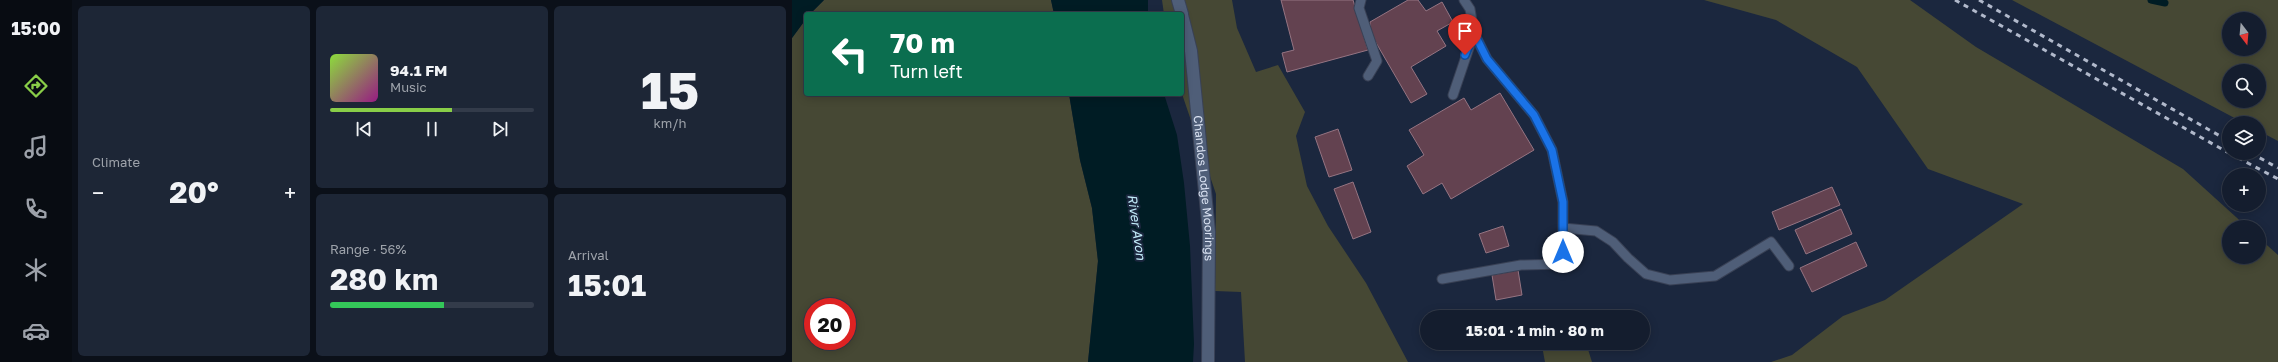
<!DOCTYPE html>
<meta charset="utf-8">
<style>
:root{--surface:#141d2e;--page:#1d2636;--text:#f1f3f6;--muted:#9da2aa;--line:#333b4a;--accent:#89ce48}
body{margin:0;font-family:"Golos Text",sans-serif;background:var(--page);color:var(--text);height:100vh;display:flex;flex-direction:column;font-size:15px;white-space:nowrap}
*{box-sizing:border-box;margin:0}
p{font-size:13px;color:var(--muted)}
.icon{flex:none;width:22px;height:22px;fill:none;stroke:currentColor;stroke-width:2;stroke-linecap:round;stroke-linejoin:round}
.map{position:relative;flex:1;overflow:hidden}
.drawer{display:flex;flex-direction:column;gap:6px;padding:6px;background:#0b1019;width:720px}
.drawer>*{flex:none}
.guide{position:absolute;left:12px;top:12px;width:380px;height:84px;border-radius:4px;box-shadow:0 2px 10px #0003,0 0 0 1px var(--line);background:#0b6e4f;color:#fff;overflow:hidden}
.needle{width:26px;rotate:164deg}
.controls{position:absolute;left:1430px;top:12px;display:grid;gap:8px}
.controls a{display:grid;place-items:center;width:44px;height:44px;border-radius:50%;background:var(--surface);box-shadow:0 2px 10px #0003,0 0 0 1px var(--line);font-size:20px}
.speed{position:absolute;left:12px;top:298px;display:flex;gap:8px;font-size:20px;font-weight:700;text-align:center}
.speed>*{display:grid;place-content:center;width:52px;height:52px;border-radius:50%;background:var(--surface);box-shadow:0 2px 10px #0003,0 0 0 1px var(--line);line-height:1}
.speed .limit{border:6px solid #d22;background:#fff;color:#111}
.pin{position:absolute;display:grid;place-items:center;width:34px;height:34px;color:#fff;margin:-41px -17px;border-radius:50% 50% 50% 0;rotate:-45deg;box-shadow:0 0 4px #0007}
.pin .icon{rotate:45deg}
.me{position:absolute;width:44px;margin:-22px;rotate:0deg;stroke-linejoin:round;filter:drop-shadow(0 0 3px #0008)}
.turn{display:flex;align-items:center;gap:14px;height:84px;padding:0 20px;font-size:18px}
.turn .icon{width:52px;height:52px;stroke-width:2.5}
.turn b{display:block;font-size:28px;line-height:34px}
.big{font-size:30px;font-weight:700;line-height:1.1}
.drawer .tile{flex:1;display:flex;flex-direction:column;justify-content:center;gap:6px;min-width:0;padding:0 14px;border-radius:6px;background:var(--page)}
.drawer .dial{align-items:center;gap:0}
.dial b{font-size:52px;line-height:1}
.song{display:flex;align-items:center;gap:12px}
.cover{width:48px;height:48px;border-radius:6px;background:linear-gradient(135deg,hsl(90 70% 55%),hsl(310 70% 35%))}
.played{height:4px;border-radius:2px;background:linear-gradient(90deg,var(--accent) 60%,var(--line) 60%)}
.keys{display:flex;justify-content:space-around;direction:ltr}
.heat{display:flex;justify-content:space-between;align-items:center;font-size:22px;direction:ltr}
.charge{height:6px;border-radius:3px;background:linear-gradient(90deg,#34c759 56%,var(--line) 0)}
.drawer .tiles{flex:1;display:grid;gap:6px;grid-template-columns:repeat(3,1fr)}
.tile:first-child{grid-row:span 2}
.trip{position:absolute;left:628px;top:310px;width:230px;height:40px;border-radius:20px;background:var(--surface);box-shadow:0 2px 10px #0003,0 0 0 1px var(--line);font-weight:700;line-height:40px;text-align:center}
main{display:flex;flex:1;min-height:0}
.tabs{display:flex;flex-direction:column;width:72px;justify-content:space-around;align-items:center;background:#080c12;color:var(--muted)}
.tabs .icon{width:28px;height:28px}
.tabs .active{color:var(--accent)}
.tabs b{font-size:18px;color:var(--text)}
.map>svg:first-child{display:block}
</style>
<main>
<nav class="tabs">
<b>15:00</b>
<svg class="icon active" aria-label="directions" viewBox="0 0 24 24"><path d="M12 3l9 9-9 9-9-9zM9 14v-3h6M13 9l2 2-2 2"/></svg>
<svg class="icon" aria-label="music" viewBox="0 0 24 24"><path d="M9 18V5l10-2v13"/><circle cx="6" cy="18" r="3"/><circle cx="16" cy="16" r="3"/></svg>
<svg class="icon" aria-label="phone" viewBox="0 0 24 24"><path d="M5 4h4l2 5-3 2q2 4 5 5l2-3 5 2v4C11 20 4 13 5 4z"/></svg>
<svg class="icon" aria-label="climate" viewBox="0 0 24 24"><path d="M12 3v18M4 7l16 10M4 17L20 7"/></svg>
<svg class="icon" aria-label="car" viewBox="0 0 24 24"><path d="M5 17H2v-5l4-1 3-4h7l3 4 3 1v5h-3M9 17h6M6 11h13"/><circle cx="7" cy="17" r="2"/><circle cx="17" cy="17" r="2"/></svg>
</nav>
<section class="drawer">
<div class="tiles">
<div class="tile"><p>Climate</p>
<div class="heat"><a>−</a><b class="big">20°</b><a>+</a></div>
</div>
<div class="tile">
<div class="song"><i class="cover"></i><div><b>94.1 FM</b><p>Music</p></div></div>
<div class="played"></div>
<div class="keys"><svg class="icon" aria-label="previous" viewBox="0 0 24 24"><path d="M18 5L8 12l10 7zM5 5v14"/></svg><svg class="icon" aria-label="pause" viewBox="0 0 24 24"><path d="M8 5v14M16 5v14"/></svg><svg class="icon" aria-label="next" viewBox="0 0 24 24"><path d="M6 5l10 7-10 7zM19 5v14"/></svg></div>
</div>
<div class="tile dial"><b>15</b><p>km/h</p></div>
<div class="tile"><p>Range · 56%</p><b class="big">280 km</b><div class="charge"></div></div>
<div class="tile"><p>Arrival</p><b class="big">15:01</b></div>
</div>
</section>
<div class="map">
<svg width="1486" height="362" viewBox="0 0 1486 362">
<rect width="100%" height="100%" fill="#1b273e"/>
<path fill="#464834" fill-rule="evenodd" d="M32 0H259L262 14H18Z
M370 0H440L445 28 464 72 486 65 513 112 504 136 515 186 536 226 574 283 616 362H453L449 292 423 291 424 194 390 94V14H372Z
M912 0H1118L1184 47 1391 169 1455 227H1437V257H1467V238L1486 255V362H979L1000 355 1051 316 1093 300 1231 204 1136 169 1065 67 984 20Z
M1220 0H1486V141L1467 131V123H1452ZM1437 19H1467V49H1437ZM1437 71H1467V101H1437Z
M14 19V94H277L288 160 300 208 306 261 296 362H0V38ZM21 307H55V341H21Z
M778 343H794L800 362H753L750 346Z"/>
<path fill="#001c24" d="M0 0H32L18 14H14V19L0 38Z
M259 0H356V14H262Z
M277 94H372L385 135 392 183 398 246 402 344 401 362H296L306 261 300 208 288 160Z"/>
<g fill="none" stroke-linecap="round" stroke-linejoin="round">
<path stroke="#001c24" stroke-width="7" d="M1359 0 1373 3"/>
</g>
<path fill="#634250" stroke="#957482" d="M489 0H561L576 50 495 72 490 53 502 50Z
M616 0H626L634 11 650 2 661 22 645 31 654 46 619 67 635 94 619 103 583 41 578 28V22Z
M708 93 742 150 659 199 650 183 631 194 615 166 632 155 617 130 672 98 679 110Z
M546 129 560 170 537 177 523 137Z
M561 182 579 232 561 239 542 189Z
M1040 187 1048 205 987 230 980 212Z
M1049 209 1060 234 1014 254 1003 230Z
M711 226 717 246 694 253 687 234Z
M1064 242 1075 266 1020 292 1008 268Z
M726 270 730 295 704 300 700 275Z"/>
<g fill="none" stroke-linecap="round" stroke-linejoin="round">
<defs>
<path id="lane" d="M569 0 567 8 585 61 576 76
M661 95 682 33
M771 228 804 231 821 242 836 258 854 274 878 280 923 276 979 242 997 266
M650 279 729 265 771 264V202L760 150 742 115 695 59 682 33 678 9 672 0"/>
<g id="street">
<path d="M386 0 390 14"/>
<path id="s1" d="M390 15 399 51 417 232 416 362"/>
</g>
</defs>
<use href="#lane" stroke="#394155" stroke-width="11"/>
<use href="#street" stroke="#394155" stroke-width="14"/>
<use href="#lane" stroke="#4f5e78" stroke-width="9"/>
<use href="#street" stroke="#4f5e78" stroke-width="12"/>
<path stroke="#b1b9cb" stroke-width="3" stroke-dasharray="5 5" stroke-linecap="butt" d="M1163 0 1437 153
M1187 0 1437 141
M1437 153 1486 179
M1459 153 1486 168"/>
</g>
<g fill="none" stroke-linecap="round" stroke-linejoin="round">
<defs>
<path id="route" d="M673 55 682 33 695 59 742 115 760 150 771 202V252"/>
</defs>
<use href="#route" stroke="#114b97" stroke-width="10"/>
<use href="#route" stroke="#1a73e8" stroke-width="7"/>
</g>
<g text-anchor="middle" stroke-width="4" stroke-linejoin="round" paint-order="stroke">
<g font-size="12" fill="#d9e1f1" stroke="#1b273e">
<text dy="4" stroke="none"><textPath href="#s1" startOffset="175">Chandos Lodge Moorings</textPath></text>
</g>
<g font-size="13" font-style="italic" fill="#c2ecfa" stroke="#1b273e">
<text transform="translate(345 227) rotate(82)" y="5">River Avon</text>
</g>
</g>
</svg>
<div class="controls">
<a><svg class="needle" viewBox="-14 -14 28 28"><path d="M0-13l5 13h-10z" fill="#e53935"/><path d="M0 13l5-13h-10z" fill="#9da2aa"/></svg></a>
<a><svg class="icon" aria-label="search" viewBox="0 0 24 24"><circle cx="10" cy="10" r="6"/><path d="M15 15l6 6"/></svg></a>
<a><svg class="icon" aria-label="layers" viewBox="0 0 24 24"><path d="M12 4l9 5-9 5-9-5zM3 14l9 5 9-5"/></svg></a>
<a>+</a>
<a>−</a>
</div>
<div class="speed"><div class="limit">20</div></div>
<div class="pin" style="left:673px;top:55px;background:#d93025"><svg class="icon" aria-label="arrive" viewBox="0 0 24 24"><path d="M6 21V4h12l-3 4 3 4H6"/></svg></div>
<svg class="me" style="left:771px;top:252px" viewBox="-20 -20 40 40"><circle r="19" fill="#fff"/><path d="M0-13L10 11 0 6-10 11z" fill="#1a73e8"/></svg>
<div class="trip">15:01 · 1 min · 80 m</div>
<div class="guide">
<div class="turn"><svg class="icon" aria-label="left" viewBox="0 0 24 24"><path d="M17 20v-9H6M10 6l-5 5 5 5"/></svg><div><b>70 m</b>Turn left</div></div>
</div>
</div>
</main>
